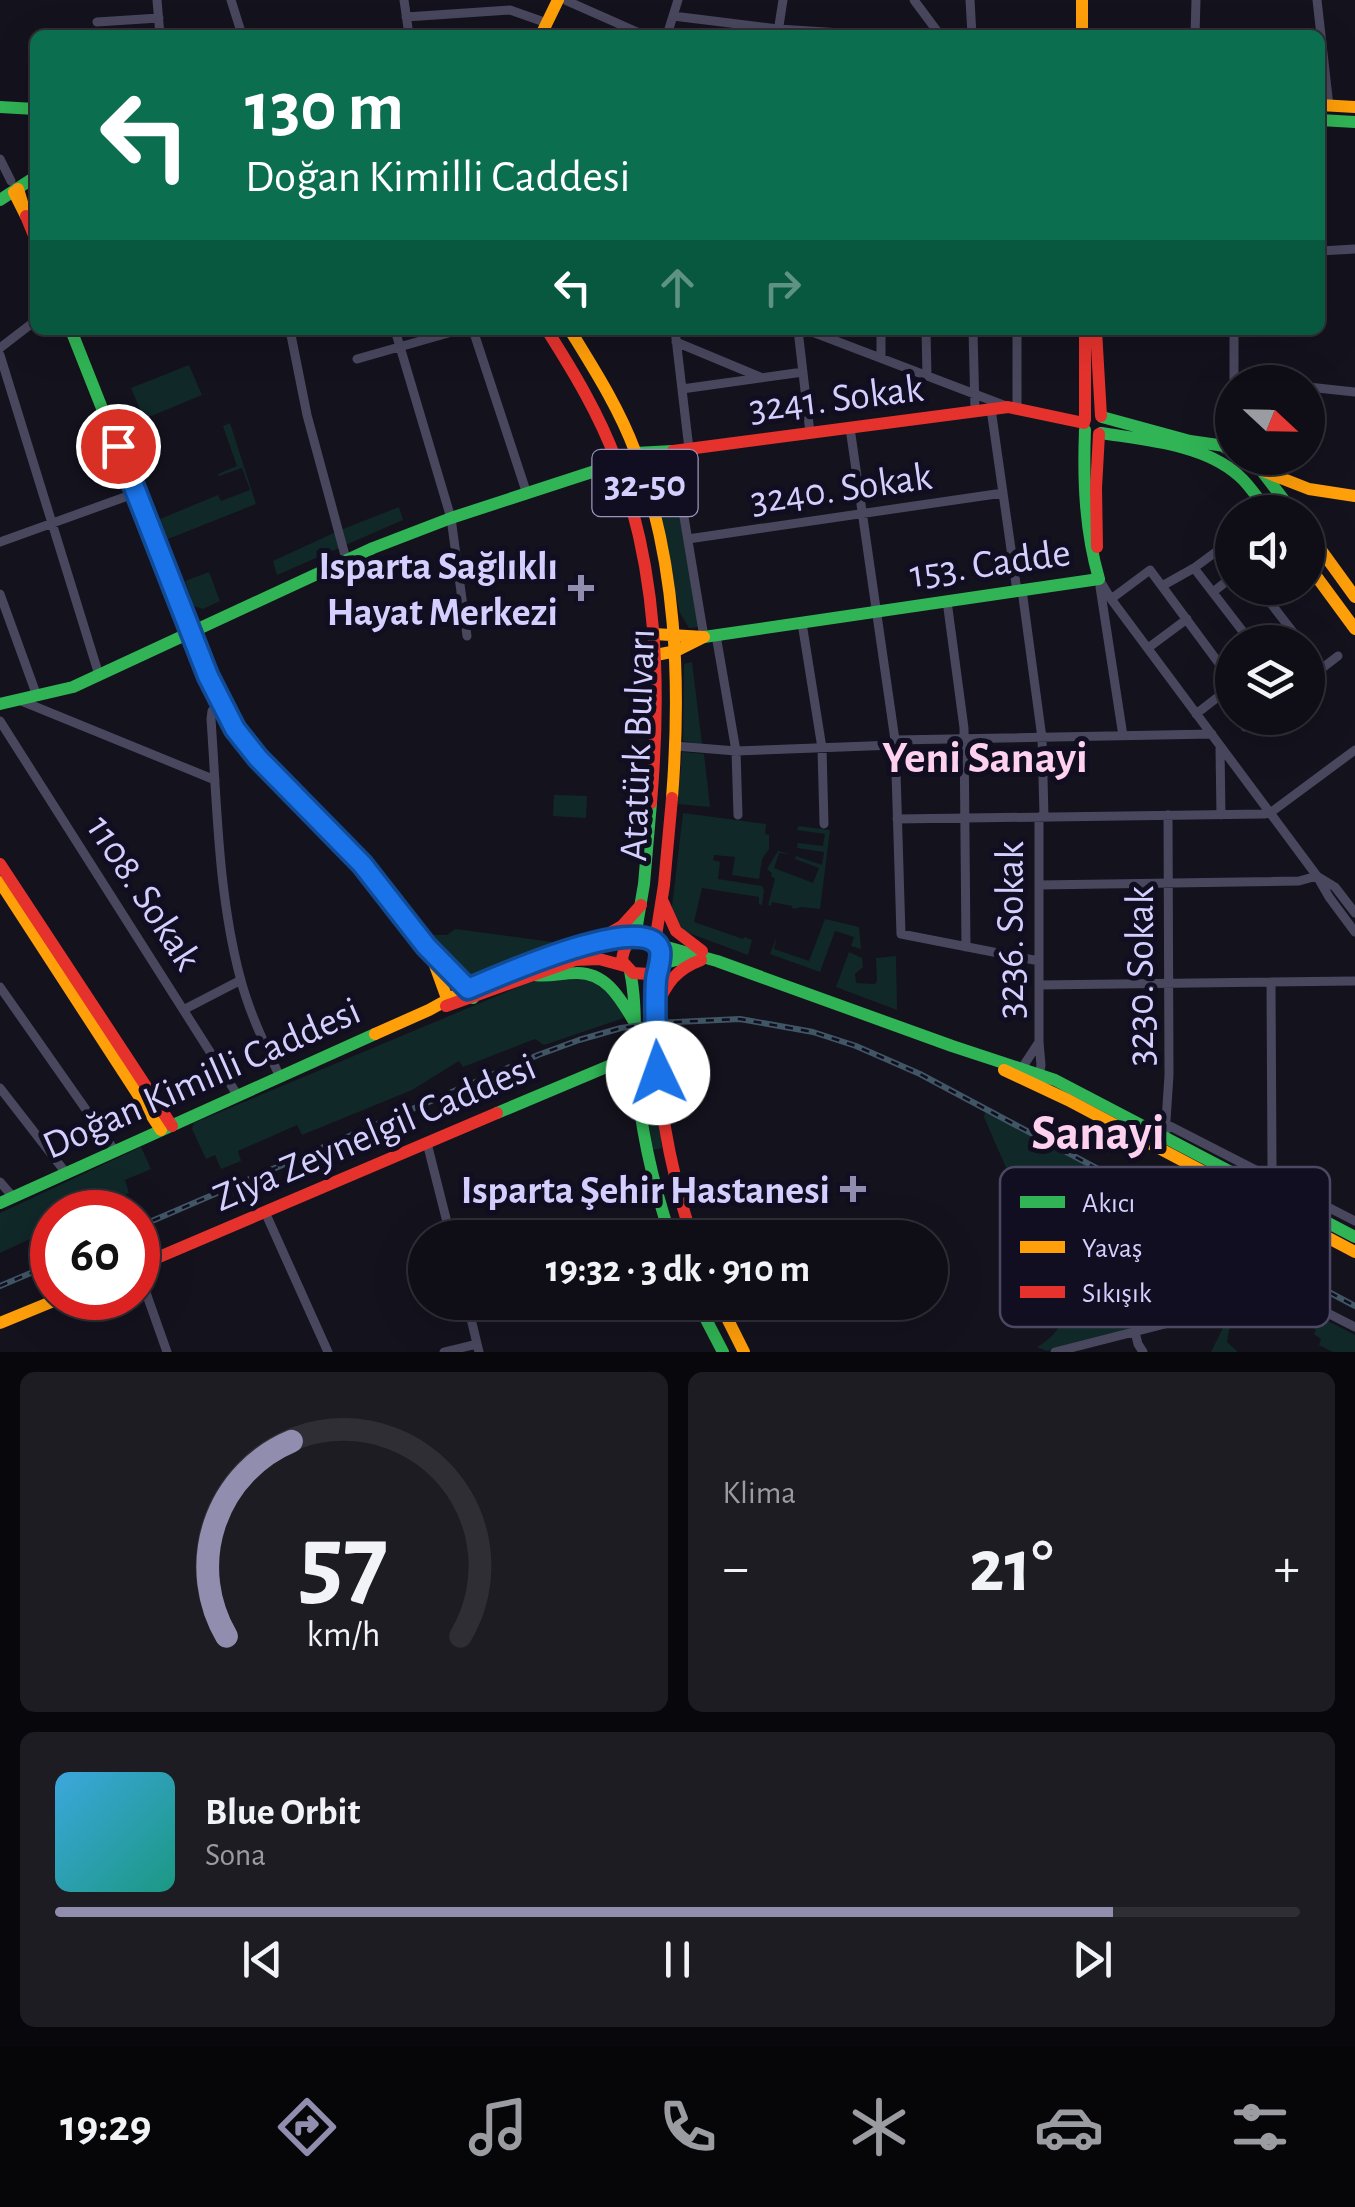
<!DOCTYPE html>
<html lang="tr">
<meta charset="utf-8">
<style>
:root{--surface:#0f0e16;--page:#1d1c23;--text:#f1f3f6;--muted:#9b9ca1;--line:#2f2e35;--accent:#918daf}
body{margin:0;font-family:"Alegreya Sans",sans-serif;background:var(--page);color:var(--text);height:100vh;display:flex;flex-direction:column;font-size:38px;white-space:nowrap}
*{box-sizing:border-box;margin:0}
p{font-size:32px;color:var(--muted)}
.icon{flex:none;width:55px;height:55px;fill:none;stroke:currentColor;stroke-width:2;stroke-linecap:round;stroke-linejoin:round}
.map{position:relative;height:1352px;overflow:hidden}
.details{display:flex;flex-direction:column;gap:20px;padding:20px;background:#08080c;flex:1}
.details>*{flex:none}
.hud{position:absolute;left:30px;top:30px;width:1295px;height:305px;border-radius:15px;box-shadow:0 10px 40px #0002,0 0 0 2px var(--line);background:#0b6e4f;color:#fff;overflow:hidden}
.needle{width:65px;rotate:112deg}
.buttons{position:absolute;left:1215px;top:365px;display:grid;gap:20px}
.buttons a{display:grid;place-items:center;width:110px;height:110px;border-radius:50%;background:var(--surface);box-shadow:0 10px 40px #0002,0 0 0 2px var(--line);font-size:50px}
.speed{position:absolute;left:30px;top:1190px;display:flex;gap:20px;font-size:50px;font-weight:700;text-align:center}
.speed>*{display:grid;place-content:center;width:130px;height:130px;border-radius:50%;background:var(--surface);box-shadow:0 10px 40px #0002,0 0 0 2px var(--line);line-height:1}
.speed .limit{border:15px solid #d22;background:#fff;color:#111}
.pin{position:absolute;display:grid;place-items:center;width:85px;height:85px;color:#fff;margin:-42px;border:5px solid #fff;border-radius:50%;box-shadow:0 2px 10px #0007}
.me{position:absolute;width:110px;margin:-55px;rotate:357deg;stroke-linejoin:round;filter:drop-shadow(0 0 8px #0008)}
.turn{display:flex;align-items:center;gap:35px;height:210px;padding:0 50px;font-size:45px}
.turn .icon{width:130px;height:130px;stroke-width:2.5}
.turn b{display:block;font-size:70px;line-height:85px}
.lanes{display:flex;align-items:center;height:95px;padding:0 50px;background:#0003;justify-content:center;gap:50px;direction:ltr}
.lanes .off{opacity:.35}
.big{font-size:75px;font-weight:600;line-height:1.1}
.details .widget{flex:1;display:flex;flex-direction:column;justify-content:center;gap:15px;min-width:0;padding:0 35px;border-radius:15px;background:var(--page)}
.details .dial{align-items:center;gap:0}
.dial svg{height:260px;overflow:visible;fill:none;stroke:var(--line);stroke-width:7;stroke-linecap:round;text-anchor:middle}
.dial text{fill:var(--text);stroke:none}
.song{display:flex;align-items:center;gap:30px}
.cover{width:120px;height:120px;border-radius:15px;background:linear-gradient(135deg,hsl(200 70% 55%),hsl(170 70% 35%))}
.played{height:10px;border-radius:5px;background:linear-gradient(90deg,var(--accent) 85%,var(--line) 85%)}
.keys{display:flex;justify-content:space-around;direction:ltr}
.heat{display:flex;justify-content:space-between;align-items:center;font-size:55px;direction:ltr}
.details .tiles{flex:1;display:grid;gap:20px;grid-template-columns:1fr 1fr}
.widget:last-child{grid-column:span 2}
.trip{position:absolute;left:408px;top:1220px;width:540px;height:100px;border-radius:50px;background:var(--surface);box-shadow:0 10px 40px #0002,0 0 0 2px var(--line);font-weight:600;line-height:100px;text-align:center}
.dock{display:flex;height:160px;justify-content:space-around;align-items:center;background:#060609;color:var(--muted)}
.dock .icon{width:70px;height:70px}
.dock .active{color:var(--accent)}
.dock b{font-size:45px;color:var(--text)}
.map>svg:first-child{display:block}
</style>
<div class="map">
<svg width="1355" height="1352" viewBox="0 0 1355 1352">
<rect width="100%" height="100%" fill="#14121d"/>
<path fill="#112828" d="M189 365 202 395 144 419 131 388Z
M230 423 256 504 168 539 160 519 218 495 221 501 250 490 242 468 219 476 218 474 237 466 223 426Z
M670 460 699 627 689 628 680 613 647 473 650 465Z
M399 507 403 520 277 575 273 561 338 531Z
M209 572 220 601 203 609 194 606 185 581Z
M692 662 702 744 683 741 684 664Z
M682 752 704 754 710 807 678 804Z
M554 795 587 796 586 818 553 816Z
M683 813 766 824 765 834 769 835V849L762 859 759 879 732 875 735 857 714 855 713 860 720 862 718 879 762 886 764 890 762 905 759 904V897L702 888 694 922 743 939 745 937 752 940 748 955 686 932 678 924 672 907Z
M798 826 830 830 820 909 801 907 793 909 792 906 772 902 771 906 768 905 775 879 771 876 772 873 767 869 778 851 790 854 779 853 774 868 813 883 819 868 795 859 796 856 822 865 824 852 797 848 798 843 823 846 825 834 797 830Z
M825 919 859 927 861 949 851 946 854 937 835 931 820 972 770 954 777 936 774 949 809 961Z
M455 929 567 944 473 978C454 973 443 951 431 935H447Z
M849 952 862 958 863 967 855 974 856 983 875 984 877 981 876 958 896 956 897 1010 836 987Z
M575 976 599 982 621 1007 624 1018 544 1045 535 1039 463 1067 459 1061 412 1090 302 1135 297 1125 238 1151 241 1161 221 1169 215 1155 206 1159 192 1129 194 1123 535 980Z
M649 1029 662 1148 653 1150 645 1096 641 1030Z
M986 1109 1276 1264 1281 1288 1047 1351 1037 1347C1057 1335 1065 1324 1063 1299L984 1117Z
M141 1147 151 1169 125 1180 129 1193 86 1212H52V1237L38 1244 34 1237 0 1253V1213Z
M1279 1302 1299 1306 1355 1335V1352H1333L1319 1345 1321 1339 1314 1334 1316 1330 1292 1317 1289 1322 1266 1310 1263 1316C1248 1314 1239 1319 1229 1330L1227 1342 1238 1352H1211L1232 1310Z"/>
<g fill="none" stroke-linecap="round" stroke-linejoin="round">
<path stroke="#48475e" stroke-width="9" d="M157 0 160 35
M231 0 242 35
M404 0 409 35
M914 0 940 35
M970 0 972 35
M1317 0 1329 106
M567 1 644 35
M673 16 778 29 873 35
M406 17 510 10 547 23
M97 22 159 18
M778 32 783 0
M667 35 678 0
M1195 35 1196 0
M0 159 11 181
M1320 251 1355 249
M290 330 307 415 346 559
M395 330 451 518 467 636
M473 330 527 494
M675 330 689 449
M798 330 810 433
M807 330 1006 406
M926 330 927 376
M973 330 975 411
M1017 330V409
M1234 330V382
M676 342 760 377
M0 348 35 321
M0 355 99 675
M881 358V330
M357 359 459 330
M1234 377 1275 382
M1308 387 1355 392
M682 389 803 372
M991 409 1017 591
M850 428 895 740 901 934 1039 961
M1224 449 1232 413
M673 451 704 637
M688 539 1003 493
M0 542 136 493
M1194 568 1251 642
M1162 586 1194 568 1232 540
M1100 587 1123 736
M1259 588 1296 636 1288 642
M1022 590 1042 738 1044 817
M1213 592 1232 577
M0 594 37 696
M1111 599 1150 570 1232 681
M947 601 964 728 966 947
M802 623 822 748 824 824
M716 635 736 751 738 815
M1148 648 1187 619
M1308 679 1338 656
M19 700 215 780
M221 705 212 711 211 719C217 804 218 894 240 977 249 1012 265 1045 280 1077
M1196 714 1232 686
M0 721 238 1096
M1245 727 1258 718
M895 740 1212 734
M675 746 736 751 895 745
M1220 748 1221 815
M1039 817V1042
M897 819 1264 814 1270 813 1355 750
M1039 885 1299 881 1317 876 1111 599 1099 579
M1355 913 1335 887 1317 876 1329 897 1355 932
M1039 985 1355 981
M0 987 115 1151
M185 1009 241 980
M1020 1071 1039 1042 1041 1065 1039 1077
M0 1088 66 1173
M1166 1124 1355 1221
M1165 1136 1169 1075 1168 815
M427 1143 451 1238
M0 1182 13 1197
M1268 1194 1272 1165 1271 982
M265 1212 328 1352
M138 1270 167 1352
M467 1302 479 1352
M1135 1332 1138 1344 1143 1352
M444 1352 477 1344
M1055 1352 1278 1295 1296 1297 1355 1327"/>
<path stroke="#30b455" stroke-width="12" d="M0 107 35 109
M1320 120 1355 122
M0 200 35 177
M71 330 208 676 228 717 247 746 362 864 427 946 473 998
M1102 417 1190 441 1232 447
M1085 430C1083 481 1085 530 1099 579
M1101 433C1145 440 1203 444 1238 475 1250 485 1258 499 1268 512
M673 451 626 468 592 472 635 453Z
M1252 458 1293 512
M704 637 1099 579
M0 704 73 687 373 548 451 518 592 472
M635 937 644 884 651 803
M656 944 717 961 952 1046 1055 1080 1355 1237
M658 965 676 960H694
M630 971C637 1004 634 1038 636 1071 640 1129 653 1184 671 1238
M535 975C549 977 562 973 576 973 607 972 621 1000 635 1023
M497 1113 635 1055
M0 1203 375 1034
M697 1302 723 1352"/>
<path stroke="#ff9f0a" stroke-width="12" d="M1082 0V35
M541 35 558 0
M1320 105 1355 107
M14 192 26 216 18 189
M570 330C594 369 619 408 635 451 677 561 681 683 672 798
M1263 471 1309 489 1355 496
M1308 532 1355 597
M1308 565 1355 629
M654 634 704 637 676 651 656 655
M0 882 161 1130
M432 957 449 1004
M375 1034 429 1010 467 989 568 949 594 942 632 939
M1004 1070 1068 1100 1355 1252
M719 1302 744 1352
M0 1323 61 1298"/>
<path stroke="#e5322d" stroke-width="12" d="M26 216 35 238
M547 330C573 371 599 414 616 460 658 569 661 687 651 803
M1085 330V420
M1096 330 1101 416
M673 451 1008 407 1084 423
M1097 547 1096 488 1099 434
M0 864 172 1126
M663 902 676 931 702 951
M603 937 622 926 641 905
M655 942 664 885 672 798
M657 967 649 974 633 973 622 961C623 947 629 938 644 936L656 943 660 950C660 971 655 992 655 1013 655 1090 669 1165 692 1238
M446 1006 575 960 599 959 625 966
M656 1008C666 984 676 969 701 960
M138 1266 497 1113"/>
<defs>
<path id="rail" d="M138 1227 538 1055 579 1040 621 1028 655 1023 740 1019 813 1032 856 1046 920 1074 1355 1306
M0 1286 52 1264"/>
</defs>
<use href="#rail" stroke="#415665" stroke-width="6"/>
<use href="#rail" stroke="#110e21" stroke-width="2.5" stroke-dasharray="8" stroke-linecap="butt"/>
</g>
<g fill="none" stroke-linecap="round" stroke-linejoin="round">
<defs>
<path id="route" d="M118 446 208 676 235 729 258 758 362 864 426 946 468 989C495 978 648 908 660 950 662 959 657 971 656 980 654 1011 656 1042 658 1073"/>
</defs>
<use href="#route" stroke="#114b97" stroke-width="25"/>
<use href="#route" stroke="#1a73e8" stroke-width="18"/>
</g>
<g fill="#918daf" stroke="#110e21" stroke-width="4">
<path d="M576 573h10v10h10v10h-10v10h-10v-10h-10v-10h10z"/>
<path d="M848 1174h10v10h10v10h-10v10h-10v-10h-10v-10h10z"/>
</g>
<g text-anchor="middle" stroke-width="10" stroke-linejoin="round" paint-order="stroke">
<rect fill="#110e21" stroke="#9a95bc" stroke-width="2.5" x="592.5" y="450" width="105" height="66" rx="8"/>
<g font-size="38" font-weight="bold" fill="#d4cffe">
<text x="645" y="496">32-50</text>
</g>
<g font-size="40" fill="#d4cffe" stroke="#110e21">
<text transform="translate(836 397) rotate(-7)" y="14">3241. Sokak</text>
<text transform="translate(841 487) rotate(-8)" y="14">3240. Sokak</text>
<text transform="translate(990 562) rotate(-8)" y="14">153. Cadde</text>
<text transform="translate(636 745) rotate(-88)" y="14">Atatürk Bulvarı</text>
<text transform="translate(145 892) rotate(57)" y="14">1108. Sokak</text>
<text transform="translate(1009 930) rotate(-90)" y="14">3236. Sokak</text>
<text transform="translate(1139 976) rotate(-90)" y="14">3230. Sokak</text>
<text transform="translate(201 1077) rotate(-24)" y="14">Doğan Kimilli Caddesi</text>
<text transform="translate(374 1131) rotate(-23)" y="14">Ziya Zeynelgil Caddesi</text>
</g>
<g font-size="40" font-weight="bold" fill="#d4cffe" stroke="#110e21" text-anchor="end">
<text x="558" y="579">Isparta Sağlıklı<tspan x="558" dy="46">Hayat Merkezi</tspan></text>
<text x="830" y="1203">Isparta Şehir Hastanesi</text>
</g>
<g font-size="45" font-weight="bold" fill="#fed1ee" stroke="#110e21">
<text x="985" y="772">Yeni Sanayi</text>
</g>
<g font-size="50" font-weight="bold" fill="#fed1ee" stroke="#110e21">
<text x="1098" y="1149">Sanayi</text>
</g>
</g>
<rect x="1000" y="1167" width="330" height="160" rx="15" fill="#110e21" stroke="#4c4863" stroke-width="2.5"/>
<rect x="1020" y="1196" width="45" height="12" fill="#30b455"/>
<rect x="1020" y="1241" width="45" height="12" fill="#ff9f0a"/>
<rect x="1020" y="1286" width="45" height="12" fill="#e5322d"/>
<g font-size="28" fill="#d4cffe">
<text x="1082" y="1212">Akıcı</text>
<text x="1082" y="1257">Yavaş</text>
<text x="1082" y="1302">Sıkışık</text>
</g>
</svg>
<div class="buttons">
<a><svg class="needle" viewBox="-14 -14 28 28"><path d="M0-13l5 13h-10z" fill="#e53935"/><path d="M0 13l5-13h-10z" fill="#9b9ca1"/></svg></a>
<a><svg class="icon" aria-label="sound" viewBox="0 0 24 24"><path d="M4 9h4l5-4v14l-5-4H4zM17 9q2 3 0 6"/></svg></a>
<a><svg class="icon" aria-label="layers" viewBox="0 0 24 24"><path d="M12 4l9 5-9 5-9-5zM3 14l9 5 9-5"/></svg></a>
</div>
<div class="speed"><div class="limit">60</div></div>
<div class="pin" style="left:118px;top:446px;background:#d93025"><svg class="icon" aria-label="arrive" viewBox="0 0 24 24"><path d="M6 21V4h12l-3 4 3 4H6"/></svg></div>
<svg class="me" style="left:658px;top:1073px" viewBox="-20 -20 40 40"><circle r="19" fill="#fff"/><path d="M0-13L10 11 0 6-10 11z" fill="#1a73e8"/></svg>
<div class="trip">19:32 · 3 dk · 910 m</div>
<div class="hud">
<div class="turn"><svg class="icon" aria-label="left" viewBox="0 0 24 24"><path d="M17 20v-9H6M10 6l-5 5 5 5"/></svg><div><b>130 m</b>Doğan Kimilli Caddesi</div></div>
<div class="lanes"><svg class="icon" aria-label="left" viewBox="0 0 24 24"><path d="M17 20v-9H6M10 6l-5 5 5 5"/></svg><svg class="icon off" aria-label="ahead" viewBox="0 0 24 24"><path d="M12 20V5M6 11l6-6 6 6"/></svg><svg class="icon off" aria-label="right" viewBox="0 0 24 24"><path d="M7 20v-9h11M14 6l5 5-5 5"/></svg></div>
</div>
</div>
<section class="details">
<div class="tiles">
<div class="widget dial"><svg viewBox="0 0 100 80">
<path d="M14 69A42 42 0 1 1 86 69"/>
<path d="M14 69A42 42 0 0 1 34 9" stroke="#918daf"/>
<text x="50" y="56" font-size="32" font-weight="700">57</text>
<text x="50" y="72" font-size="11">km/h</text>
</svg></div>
<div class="widget"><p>Klima</p>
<div class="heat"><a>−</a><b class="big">21°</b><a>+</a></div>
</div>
<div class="widget">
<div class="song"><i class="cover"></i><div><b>Blue Orbit</b><p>Sona</p></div></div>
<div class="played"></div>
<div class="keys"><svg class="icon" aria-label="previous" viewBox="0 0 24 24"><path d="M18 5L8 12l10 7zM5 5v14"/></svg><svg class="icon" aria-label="pause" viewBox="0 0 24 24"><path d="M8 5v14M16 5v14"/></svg><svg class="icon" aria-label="next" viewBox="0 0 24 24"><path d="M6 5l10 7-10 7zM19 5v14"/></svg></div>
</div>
</div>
</section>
<nav class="dock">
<b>19:29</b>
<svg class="icon active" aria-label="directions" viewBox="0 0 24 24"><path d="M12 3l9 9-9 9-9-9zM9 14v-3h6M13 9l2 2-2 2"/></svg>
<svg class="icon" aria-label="music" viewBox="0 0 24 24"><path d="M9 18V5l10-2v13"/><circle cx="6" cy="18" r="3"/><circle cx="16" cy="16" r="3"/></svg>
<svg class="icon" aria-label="phone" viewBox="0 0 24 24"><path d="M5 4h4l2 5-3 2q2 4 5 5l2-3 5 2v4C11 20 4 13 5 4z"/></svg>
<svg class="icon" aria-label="climate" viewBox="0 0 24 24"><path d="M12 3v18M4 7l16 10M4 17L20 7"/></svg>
<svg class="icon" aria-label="car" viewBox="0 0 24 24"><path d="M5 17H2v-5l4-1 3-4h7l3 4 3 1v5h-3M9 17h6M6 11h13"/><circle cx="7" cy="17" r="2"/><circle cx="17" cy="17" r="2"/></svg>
<svg class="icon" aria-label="filters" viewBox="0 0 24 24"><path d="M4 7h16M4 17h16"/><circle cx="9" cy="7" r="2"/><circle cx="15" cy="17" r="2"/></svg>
</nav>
